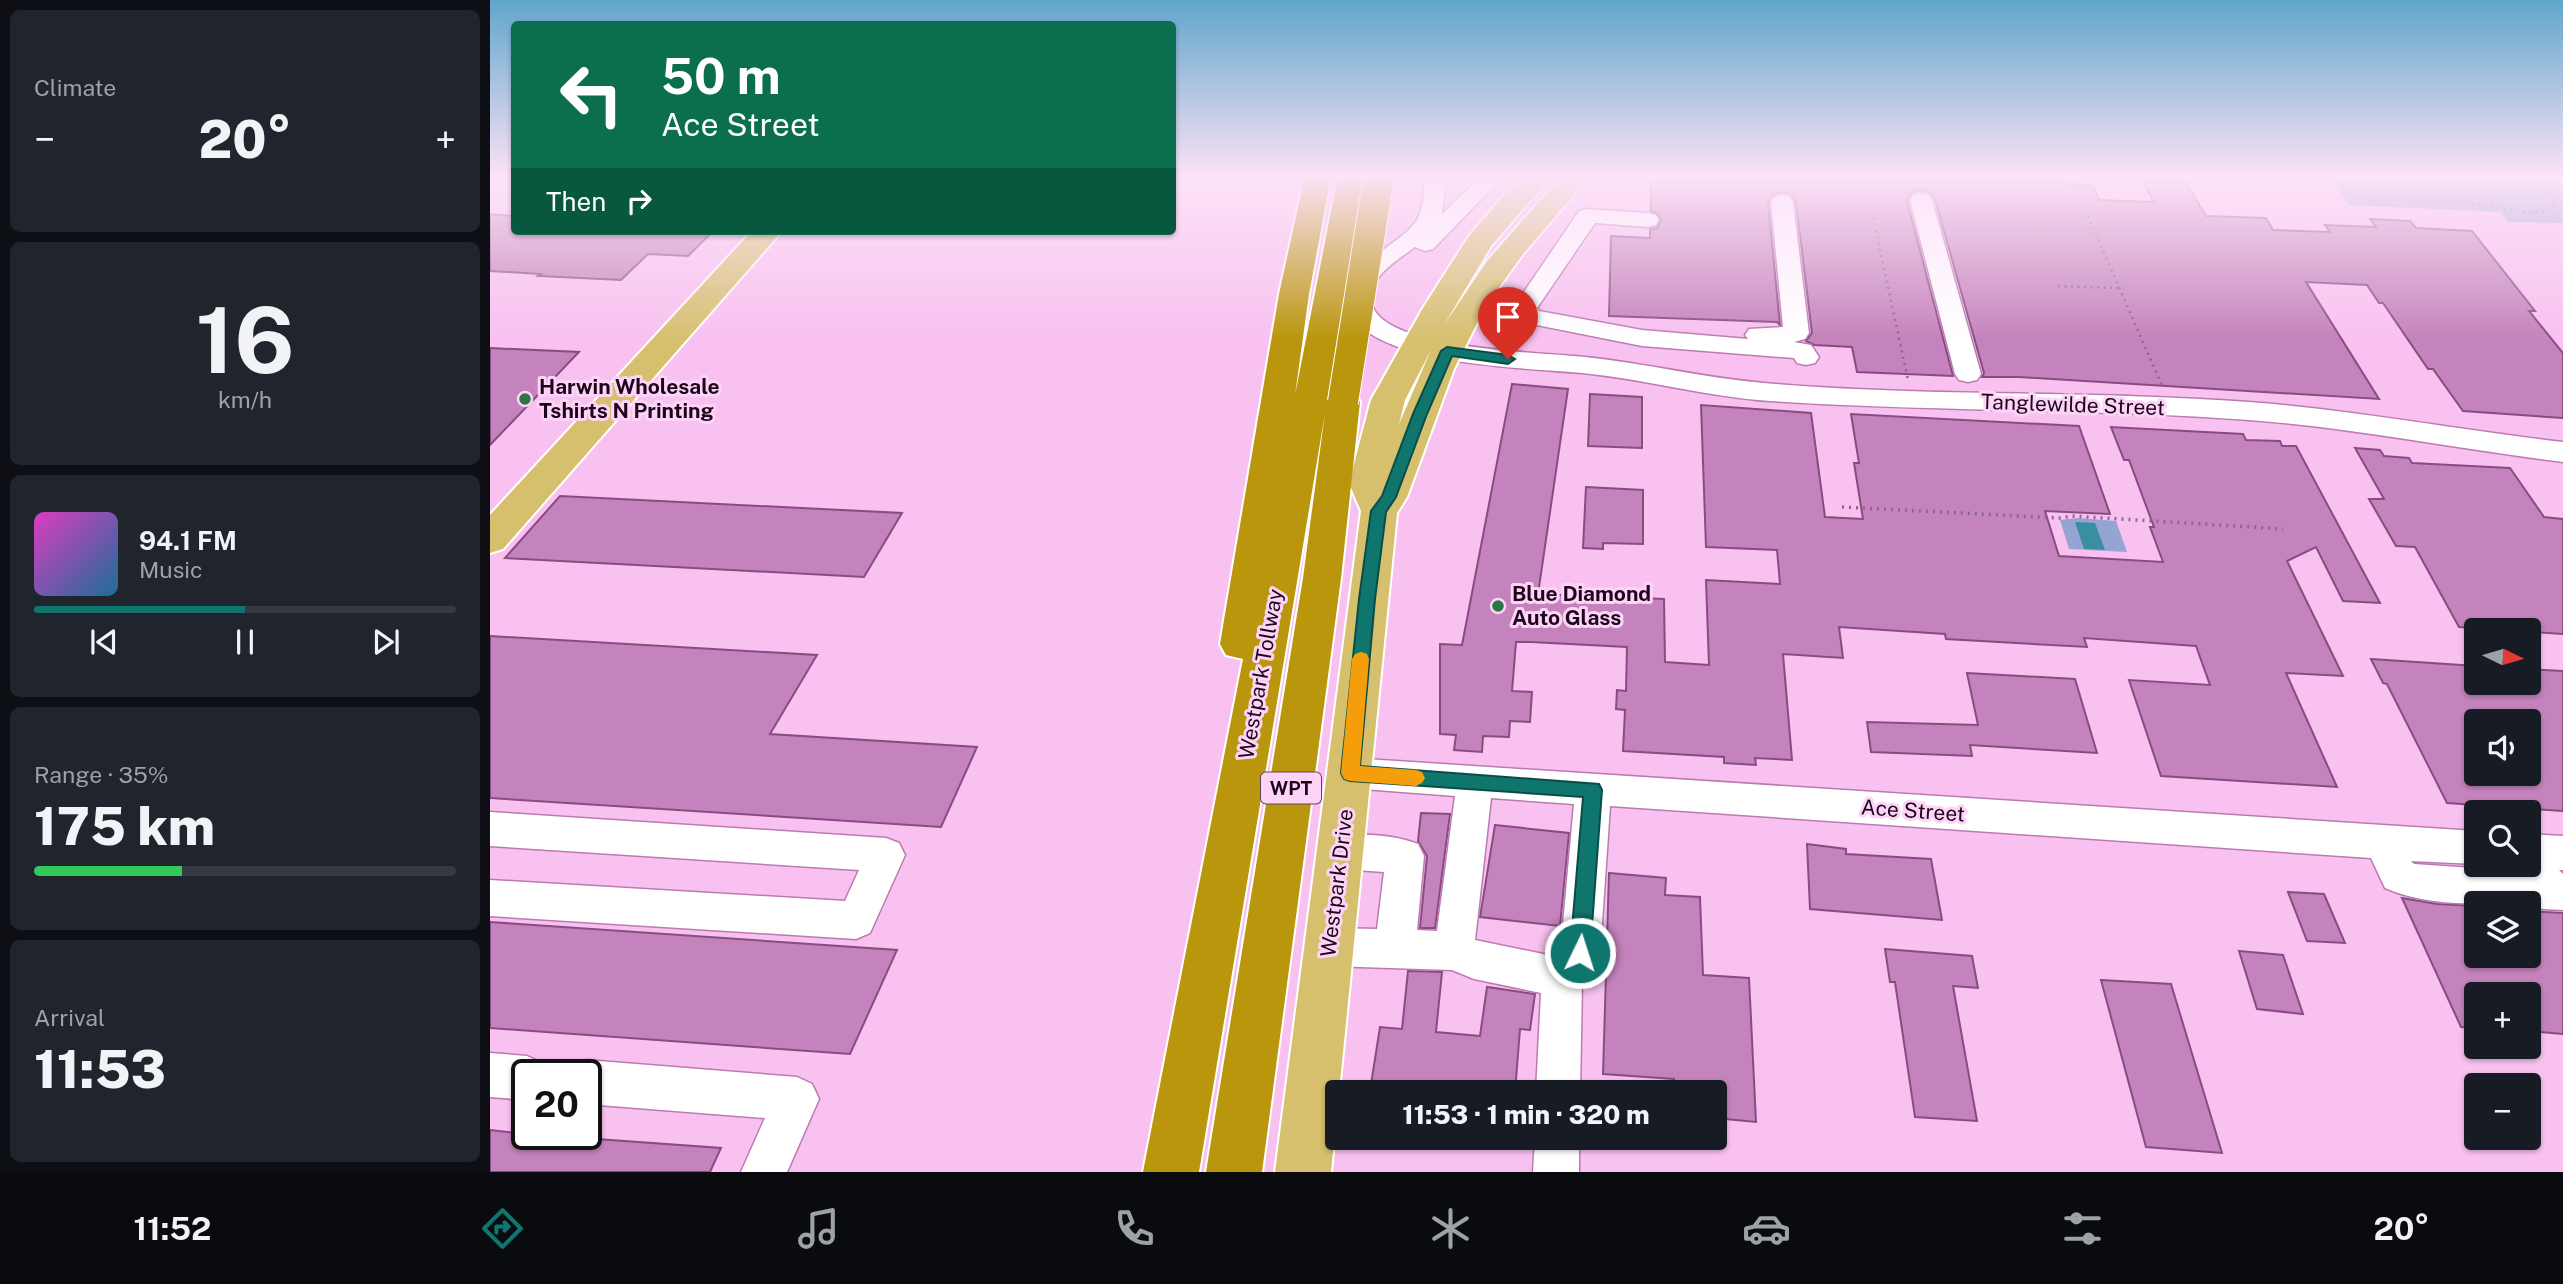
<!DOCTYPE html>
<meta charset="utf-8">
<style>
:root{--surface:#171b24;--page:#20242c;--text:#f1f3f6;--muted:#9ea1a6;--line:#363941;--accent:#0f766e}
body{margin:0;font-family:"Public Sans",sans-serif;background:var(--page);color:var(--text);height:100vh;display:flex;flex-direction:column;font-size:26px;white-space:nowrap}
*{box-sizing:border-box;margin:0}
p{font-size:23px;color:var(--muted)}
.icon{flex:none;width:38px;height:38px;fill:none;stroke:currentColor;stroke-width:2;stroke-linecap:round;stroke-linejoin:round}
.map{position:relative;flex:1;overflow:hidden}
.side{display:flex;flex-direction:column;gap:10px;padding:10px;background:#0d0f14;width:490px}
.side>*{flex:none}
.top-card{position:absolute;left:21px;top:21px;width:665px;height:214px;border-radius:7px;box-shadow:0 2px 5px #0004;background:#0b6e4f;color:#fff;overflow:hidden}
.needle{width:46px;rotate:95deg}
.controls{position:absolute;left:1974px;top:618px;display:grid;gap:14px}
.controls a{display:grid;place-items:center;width:77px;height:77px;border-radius:7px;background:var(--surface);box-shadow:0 2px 5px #0004;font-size:35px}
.speed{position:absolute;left:21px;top:1059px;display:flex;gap:14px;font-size:35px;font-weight:700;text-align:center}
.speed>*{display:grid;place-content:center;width:91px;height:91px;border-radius:50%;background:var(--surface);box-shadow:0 2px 5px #0004;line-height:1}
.speed .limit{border:4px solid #111;border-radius:10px;background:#fff;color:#111}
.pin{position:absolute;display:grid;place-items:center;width:60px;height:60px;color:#fff;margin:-72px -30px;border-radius:50% 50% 50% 0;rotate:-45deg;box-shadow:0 0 7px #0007}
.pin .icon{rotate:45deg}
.me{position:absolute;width:77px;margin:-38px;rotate:4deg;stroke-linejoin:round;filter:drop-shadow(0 0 5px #0008)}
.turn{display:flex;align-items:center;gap:24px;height:147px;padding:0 35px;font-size:32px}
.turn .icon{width:91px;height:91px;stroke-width:2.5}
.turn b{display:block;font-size:49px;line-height:60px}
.then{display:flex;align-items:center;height:66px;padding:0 35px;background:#0003;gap:14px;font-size:26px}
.big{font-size:52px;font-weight:800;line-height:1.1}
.side .card{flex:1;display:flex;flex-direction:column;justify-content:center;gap:10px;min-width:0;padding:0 24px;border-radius:10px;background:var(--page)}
.side .dial{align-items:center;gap:0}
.dial b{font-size:91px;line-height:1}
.song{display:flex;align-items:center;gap:21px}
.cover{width:84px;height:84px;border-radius:10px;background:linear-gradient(135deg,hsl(310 70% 55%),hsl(200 70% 35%))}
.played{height:7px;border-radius:4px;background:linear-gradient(90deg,var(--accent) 50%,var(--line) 50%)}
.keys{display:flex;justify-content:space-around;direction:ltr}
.heat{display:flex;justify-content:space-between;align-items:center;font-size:38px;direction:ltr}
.charge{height:10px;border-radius:5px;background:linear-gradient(90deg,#34c759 35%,var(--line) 0)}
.trip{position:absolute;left:835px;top:1080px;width:402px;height:70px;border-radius:7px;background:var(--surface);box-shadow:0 2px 5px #0004;font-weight:800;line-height:70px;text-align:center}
.tabs{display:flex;height:112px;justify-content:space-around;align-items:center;background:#090b0e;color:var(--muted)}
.tabs .icon{width:49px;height:49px}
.tabs .active{color:var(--accent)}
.tabs b{font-size:32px;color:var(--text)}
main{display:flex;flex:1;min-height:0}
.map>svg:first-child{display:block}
</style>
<main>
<section class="side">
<div class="card"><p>Climate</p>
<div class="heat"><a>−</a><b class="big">20°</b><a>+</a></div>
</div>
<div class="card dial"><b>16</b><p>km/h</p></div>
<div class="card">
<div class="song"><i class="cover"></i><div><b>94.1 FM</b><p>Music</p></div></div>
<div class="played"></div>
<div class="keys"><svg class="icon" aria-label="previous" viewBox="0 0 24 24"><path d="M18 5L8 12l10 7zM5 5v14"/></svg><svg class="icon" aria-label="pause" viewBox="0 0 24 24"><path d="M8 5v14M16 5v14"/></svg><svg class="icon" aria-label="next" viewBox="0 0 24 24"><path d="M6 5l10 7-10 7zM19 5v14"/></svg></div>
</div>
<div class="card"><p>Range · 35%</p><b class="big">175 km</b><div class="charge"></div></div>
<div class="card"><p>Arrival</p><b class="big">11:53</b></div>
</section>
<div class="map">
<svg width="2073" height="1172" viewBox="0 0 2073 1172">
<rect width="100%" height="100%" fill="#f8c1f0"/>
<path fill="#95a4d3" d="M1838 176H2057L2073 192V223L2019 222 2010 212 1859 205Z
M1588 518 1626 521 1637 552 1579 549 1570 520Z"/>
<path fill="#378f9f" d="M1585 522 1605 523 1615 550 1594 549Z"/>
<path fill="#c483bc" stroke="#884c81" stroke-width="2" fill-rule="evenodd" d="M1168 176H1569L1572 184 1603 185 1609 200 1664 202 1650 176H1692L1716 216 1776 218 1783 230 1840 232 1835 225 1886 227 1880 219 1920 221 1926 228 1982 231 2045 311H2039L2073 353V418L1973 411 1943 369H1938L1893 303H1889L1877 285 1816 282 1889 399 1529 377H1492L1494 373 1445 199 1440 192 1432 190 1422 192 1417 201 1463 376 1367 372 1362 347 1324 345 1316 341 1322 333 1306 202 1301 194 1293 192 1283 194 1278 202 1290 325 1287 322 1119 316 1121 236 1160 238V229L1167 228 1171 221 1168 214 1161 211V184Z
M0 214 24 216V231H223L198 256 158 254 131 280 48 276 51 274 0 271Z
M0 348 89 352 0 445Z
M1022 384 1078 389 1048 594 1174 599 1175 662 1219 665 1216 580 1290 584 1287 550 1216 547 1211 405 1321 413 1335 517 1373 519 1364 463H1369L1361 414 1589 426 1620 514 1555 511 1569 556 1673 562 1660 527H1664L1639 460H1634L1621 427 1753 434 1756 440 1790 441 1792 446H1806L1890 603 1853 601 1826 547 1797 561 1853 676 1796 673 1847 787 1671 776 1639 680 1720 685 1706 646 1594 638 1597 647 1456 639 1455 634 1349 627 1353 658 1293 654 1302 760 1265 758 1266 765 1234 763V757L1133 751 1135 710 1126 709 1127 690 1136 691 1137 647 1041 642H1026L1022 691 1042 692 1040 722 1020 721 1019 737 993 736 992 752 964 750 966 735 950 734V644L972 645Z
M1100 394 1152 397V448L1098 446Z
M1865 448 1890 450 1894 456 1919 458 1922 463 2020 468 2054 517 2073 519V634L1969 627 1925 547 1906 546 1879 499H1894Z
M1096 487 1153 490V544L1113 543V549L1093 548Z
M70 496 412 513 374 577 15 558Z
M0 636 327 655 280 734 487 747 451 827 0 798Z
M1881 659 1986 666V682H2039V669L2073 671V811L1957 803 1897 684 1893 683ZM1986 721H2039V774H1986Z
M1477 673 1585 679 1607 753 1480 745 1482 756 1381 752 1377 722 1488 725Z
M931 813 960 814 945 928H930L937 856 928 841Z
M1005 825 1079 833 1070 926 990 917Z
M1317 844 1356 849V854L1441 859 1452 920 1320 909Z
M1119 873 1176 878 1175 895 1210 897 1213 975 1259 978 1266 1122 1225 1118V1092H1185L1184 1079 1113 1074Z
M1798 892 1834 894 1855 943 1817 941Z
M1912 898 1947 904 1986 906V956H2039V911L2073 913V1034L2039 1031V994H1986V1028L1971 1027Z
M0 922 407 950 360 1054 0 1028Z
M1395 949 1482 956 1488 988 1463 986 1487 1121 1425 1117 1405 982H1400Z
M1749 951 1793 955 1813 1014 1767 1009Z
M918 971 952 972 946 1032 990 1036 997 987 1045 994 1040 1030 1030 1029 1025 1092H975L881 1084 890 1027 912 1029Z
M1611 980 1681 984 1732 1153 1656 1147Z
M0 1130 37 1134 231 1148 220 1172H0Z"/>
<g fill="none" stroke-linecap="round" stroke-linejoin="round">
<defs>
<path id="minor" d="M935 176H957L952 214 991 176H1014L943 249 935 251 925 247C908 260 874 279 882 305 897 351 1055 352 1095 357 1155 363 1214 378 1274 383 1436 397 1598 390 1759 402 1864 410 1968 430 2073 442V462C1968 449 1864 428 1759 420 1600 408 1440 412 1280 401 1217 397 1155 379 1092 373 1039 368 888 366 860 313 837 270 914 246 928 218 934 205 934 189 935 176Z
M2061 176H2073V184L2065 182Z
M1431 193 1439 195 1442 200 1491 374 1487 380 1478 382 1469 380 1465 374 1420 200 1423 195Z
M1292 195 1300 197 1303 202 1319 333 1315 339 1304 342 1321 345 1329 357 1325 363 1316 365 1307 363 1304 358 1152 346 1031 322 1023 308 1089 211 1097 209 1158 213 1166 215 1169 220 1166 225 1158 227 1105 223 1047 308 1049 311 1152 330 1258 339 1255 335 1259 329 1293 327 1281 202 1284 197Z
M860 758 1986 831 1987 864 1921 861 1924 864 2028 871 2025 864H2039V834L2073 836V870H2069L2073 874V910L2039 908V903C1990 903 1941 908 1895 888L1881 858 1120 806 1110 953 1092 984 1090 1092H1046L1051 993 984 979 962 970 839 966 825 961 819 947 825 933 839 928 887 929 894 872 851 869 838 864 832 852 838 840C863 831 903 834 928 844L934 856 927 930 947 931 965 796 860 788 847 784 842 773 847 762ZM1001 798 1084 804 1071 946 1063 956 985 940Z
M0 812 396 838 409 843 415 855 380 933 366 939 0 916V880L355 901 369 870 0 846Z
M0 1053 37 1056 52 1063 57 1074H37V1100L0 1097Z
M96 1060 307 1077 322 1084 329 1099 297 1172H251L275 1118 96 1104V1074H77L81 1067Z
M1045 1138H1089V1172H1043Z"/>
<path id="major" d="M1036 176H1065L1037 204 1001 246 954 325 997 261 1072 176H1100L1033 254 995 307 964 369 917 497 907 513 841 1172H785L871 511 859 483 881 400 933 308 979 236 1017 192ZM941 350 909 424 915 400Z
M262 231H292L13 549 0 553V515Z"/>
<path id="highway" d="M815 176H841L819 294 805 395 848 176H874L837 401 841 394 853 391 865 394 870 402 851 578 772 1172H716L813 578 835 413 709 1172H653L753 659 736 655 730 644 789 294Z"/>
</defs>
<use href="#minor" stroke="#bb7bb2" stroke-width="3"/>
<use href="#major" stroke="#fff" stroke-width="4"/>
<use href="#highway" stroke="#fff" stroke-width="4"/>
<path stroke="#8e6689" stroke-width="2.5" stroke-dasharray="2 4.5" stroke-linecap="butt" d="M1849 176C1854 187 1859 194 1871 198 1888 203 1902 200 1919 200 1942 200 1967 201 1990 204 2013 208 2042 219 2064 207L2065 201 2044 176
M1379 198 1418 380
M1590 198 1673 388
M1568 286 1629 288"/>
<path stroke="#8e6689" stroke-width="3.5" stroke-dasharray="2 5" stroke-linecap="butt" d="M1352 507 1570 518 1582 516 1793 529"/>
<use href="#minor" fill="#fff" fill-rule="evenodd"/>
<use href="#major" fill="#d6c06e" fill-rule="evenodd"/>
<use href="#highway" fill="#ba960d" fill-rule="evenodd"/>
<defs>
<path id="highway-bridge" d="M853 402 889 176"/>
</defs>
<use href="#highway-bridge" stroke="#fff" stroke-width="32" stroke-linecap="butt"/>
<use href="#highway-bridge" stroke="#ba960d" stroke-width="30"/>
</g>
<linearGradient id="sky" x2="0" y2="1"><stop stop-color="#61a5cb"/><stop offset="0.52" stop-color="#fce3f8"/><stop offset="1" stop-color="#fce3f8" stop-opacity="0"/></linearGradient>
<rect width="2073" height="340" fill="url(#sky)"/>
<path fill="#0f766e" stroke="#0a4d48" stroke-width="2" d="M957 347 1018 355 1025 359 1018 364 962 356 937 414 906 497 896 512 885 599 870 766 1109 784 1112 790 1100 953 1097 960 1090 963 1083 960 1080 953 1093 797 860 781 854 779 851 773 869 599 881 511 892 496 923 414 951 351Z"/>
<path fill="#f59e0b" d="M871 652 877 654 879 659 870 766 926 770 932 772 935 778 932 783 926 786 860 781 854 779 851 773 862 659 865 654Z"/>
<g fill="#2b7644" stroke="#fdd4f7" stroke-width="2.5">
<circle cx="35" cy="399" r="7"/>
<circle cx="1008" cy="606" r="7"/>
</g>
<g text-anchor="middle" stroke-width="6" stroke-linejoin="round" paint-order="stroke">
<rect fill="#fdd4f7" stroke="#60445d" stroke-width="2" x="771" y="772.5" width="60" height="31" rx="5"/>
<g font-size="19" font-weight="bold" fill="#1d061b">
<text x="801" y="795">WPT</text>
</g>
<g font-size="21" font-weight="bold" fill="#1d061b" stroke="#fdd4f7" text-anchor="start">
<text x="49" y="394">Harwin Wholesale<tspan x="49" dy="24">Tshirts N Printing</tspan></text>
<text x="1022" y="601">Blue Diamond<tspan x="1022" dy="24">Auto Glass</tspan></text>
</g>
<g font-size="21" fill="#1d061b" stroke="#fdd4f7">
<text transform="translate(1583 405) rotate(2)" y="7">Tanglewilde Street</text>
<text transform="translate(771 674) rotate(-80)" y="7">Westpark Tollway</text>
<text transform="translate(1423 811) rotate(4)" y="7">Ace Street</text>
<text transform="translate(847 883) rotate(-83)" y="7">Westpark Drive</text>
</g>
</g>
</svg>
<div class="controls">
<a><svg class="needle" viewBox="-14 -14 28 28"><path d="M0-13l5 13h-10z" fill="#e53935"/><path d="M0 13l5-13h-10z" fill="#9ea1a6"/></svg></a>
<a><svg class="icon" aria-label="sound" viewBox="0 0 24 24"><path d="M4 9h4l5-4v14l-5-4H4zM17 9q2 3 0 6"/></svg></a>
<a><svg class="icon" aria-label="search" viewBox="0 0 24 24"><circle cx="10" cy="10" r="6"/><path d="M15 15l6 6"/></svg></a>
<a><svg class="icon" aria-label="layers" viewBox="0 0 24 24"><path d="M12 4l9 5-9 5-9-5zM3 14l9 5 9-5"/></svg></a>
<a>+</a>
<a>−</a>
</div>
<div class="speed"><div class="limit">20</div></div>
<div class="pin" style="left:1018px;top:359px;background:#d93025"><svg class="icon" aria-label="arrive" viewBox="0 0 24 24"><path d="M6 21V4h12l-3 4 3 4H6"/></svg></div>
<svg class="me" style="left:1090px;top:953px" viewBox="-20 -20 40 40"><circle r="17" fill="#0f766e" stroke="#fff" stroke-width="3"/><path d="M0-11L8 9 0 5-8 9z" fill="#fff"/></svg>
<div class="trip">11:53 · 1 min · 320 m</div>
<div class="top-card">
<div class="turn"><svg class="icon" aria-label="left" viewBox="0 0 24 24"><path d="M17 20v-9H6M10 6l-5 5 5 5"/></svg><div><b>50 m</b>Ace Street</div></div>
<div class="then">Then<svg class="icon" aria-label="right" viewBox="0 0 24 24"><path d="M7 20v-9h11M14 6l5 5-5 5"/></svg></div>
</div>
</div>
</main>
<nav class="tabs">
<b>11:52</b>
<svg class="icon active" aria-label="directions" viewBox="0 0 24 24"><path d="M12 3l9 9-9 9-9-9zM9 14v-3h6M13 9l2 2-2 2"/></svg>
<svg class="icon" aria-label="music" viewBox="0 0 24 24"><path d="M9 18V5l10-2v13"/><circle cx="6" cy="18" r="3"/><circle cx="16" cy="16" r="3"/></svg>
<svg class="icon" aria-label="phone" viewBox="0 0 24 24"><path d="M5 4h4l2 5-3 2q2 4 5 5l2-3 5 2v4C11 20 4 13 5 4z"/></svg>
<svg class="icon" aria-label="climate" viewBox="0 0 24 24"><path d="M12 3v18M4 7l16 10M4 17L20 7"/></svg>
<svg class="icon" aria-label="car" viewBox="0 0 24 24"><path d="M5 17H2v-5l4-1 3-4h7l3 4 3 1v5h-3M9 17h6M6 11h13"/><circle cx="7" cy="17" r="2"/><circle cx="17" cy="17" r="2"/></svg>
<svg class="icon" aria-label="filters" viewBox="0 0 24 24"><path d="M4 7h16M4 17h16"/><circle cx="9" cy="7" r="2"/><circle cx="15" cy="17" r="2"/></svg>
<b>20°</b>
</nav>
